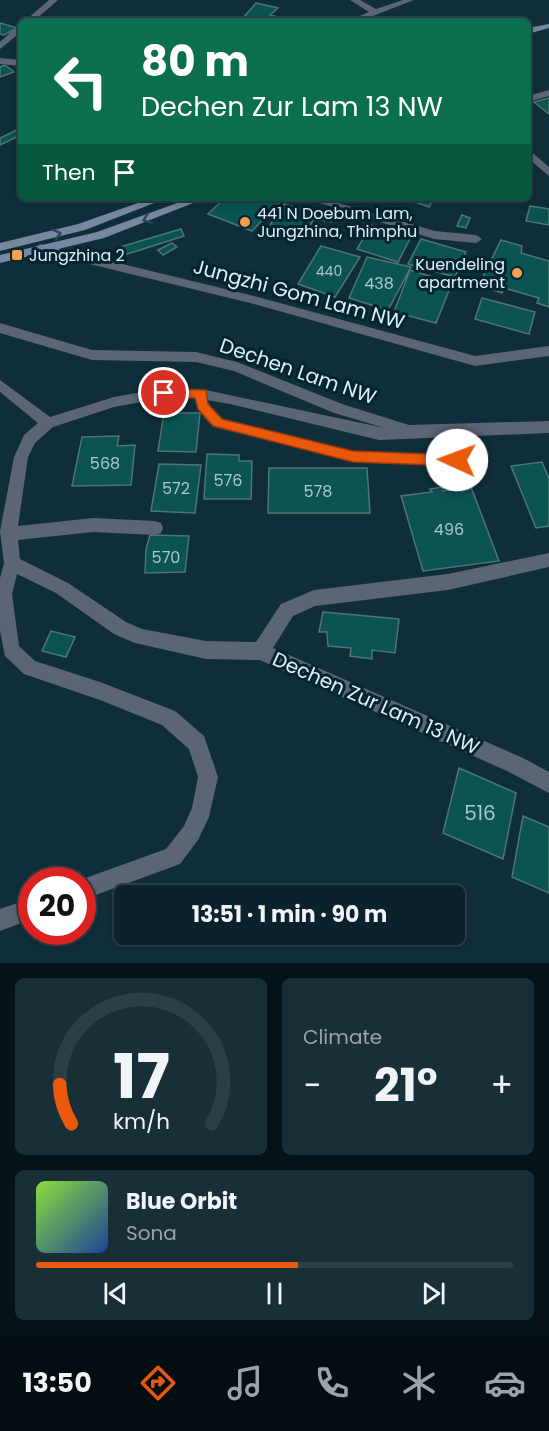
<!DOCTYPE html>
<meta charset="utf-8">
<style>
:root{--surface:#0b222c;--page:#192f38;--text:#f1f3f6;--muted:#9aa4a9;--line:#2b3f48;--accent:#ea580c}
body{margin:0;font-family:Poppins,sans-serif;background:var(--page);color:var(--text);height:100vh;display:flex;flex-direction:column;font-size:22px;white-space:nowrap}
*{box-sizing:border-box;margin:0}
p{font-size:20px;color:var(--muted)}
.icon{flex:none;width:33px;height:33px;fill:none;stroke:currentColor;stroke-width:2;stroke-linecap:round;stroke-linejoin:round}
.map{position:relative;height:963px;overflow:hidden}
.details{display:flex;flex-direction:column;gap:15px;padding:15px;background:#061318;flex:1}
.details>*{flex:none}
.top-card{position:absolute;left:18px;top:18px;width:513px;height:183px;border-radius:9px;box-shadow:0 3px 9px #0003,0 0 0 2px var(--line);background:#0b6e4f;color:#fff;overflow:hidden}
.speed{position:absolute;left:18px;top:867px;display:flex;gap:12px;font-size:30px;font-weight:700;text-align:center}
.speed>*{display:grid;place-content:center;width:78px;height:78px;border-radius:50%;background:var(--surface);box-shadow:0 3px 9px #0003,0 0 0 2px var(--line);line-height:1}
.speed .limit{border:9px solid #d22;background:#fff;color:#111}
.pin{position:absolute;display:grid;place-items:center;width:51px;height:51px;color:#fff;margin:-26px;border:3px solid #fff;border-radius:50%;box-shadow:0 2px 6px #0007}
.me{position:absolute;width:66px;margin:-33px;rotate:272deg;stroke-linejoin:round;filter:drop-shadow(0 0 4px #0008)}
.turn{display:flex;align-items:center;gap:21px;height:126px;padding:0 24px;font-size:27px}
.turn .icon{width:78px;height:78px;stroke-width:2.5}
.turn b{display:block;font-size:42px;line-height:51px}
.then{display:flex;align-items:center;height:57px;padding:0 24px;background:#0003;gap:12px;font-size:22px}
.big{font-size:45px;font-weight:700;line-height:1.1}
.details .tile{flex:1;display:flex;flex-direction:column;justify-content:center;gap:9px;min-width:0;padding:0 21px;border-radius:9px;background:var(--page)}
.details .dial{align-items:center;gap:0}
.dial svg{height:156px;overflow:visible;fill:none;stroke:var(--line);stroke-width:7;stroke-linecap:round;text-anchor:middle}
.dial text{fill:var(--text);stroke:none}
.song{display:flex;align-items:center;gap:18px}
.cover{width:72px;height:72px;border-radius:9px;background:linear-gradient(135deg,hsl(90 70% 55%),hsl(220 70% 35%))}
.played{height:6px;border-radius:3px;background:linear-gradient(90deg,var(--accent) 55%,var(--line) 55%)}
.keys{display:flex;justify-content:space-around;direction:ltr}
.heat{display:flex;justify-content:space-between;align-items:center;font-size:33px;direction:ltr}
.details .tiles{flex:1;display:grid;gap:15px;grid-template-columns:1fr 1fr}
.tile:last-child{grid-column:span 2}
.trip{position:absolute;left:114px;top:885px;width:351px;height:60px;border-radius:9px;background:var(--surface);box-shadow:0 3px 9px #0003,0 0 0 2px var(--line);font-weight:700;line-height:60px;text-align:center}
.dock{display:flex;height:96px;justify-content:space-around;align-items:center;background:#040e12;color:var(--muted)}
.dock .icon{width:42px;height:42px}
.dock .current{color:var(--accent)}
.dock b{font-size:27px;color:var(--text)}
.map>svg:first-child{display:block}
</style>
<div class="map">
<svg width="549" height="963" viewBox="0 0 549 963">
<rect width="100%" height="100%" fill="#0f2e3a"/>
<path fill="#0c5353" stroke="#4f7574" stroke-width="1.5" d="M256 3 278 8 270 15 293 21 242 19Z
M0 23 17 28 4 35 0 34Z
M5 65 14 72 0 77V67Z
M549 98V114L534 102Z
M21 128V135L0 145V138Z
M225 198H271L281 201 252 231 208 214Z
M404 198H434L429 207Z
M284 204 317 213 304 237 268 228Z
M530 206 549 209V225L526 221Z
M327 209 336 213 331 222 321 220Z
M462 215 470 218 466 228 457 226Z
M371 225 411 237 398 262 357 249Z
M181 229 184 236 124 255 120 247Z
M421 239 466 252 455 277 408 264Z
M501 240 522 246 521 253 549 261V307L537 303 539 298 504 288 502 293 479 285Z
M172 243 177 247 163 255 158 250Z
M321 246 360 257 335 297 298 284Z
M367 257 411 267 388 310 349 298Z
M410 270 452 283 436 323 394 312Z
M482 298 535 312 529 334 475 319Z
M164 413H200L196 452 158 451Z
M119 436 117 446 135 445 131 485 72 486 82 437Z
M207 454 239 455V461H252L251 499H204Z
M542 462 549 479V526L536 528 511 466Z
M159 464 201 465 195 513 151 511Z
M269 468H367L370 513H268Z
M442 487 443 491 471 487 499 561 423 571 401 496 432 492 430 489Z
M150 535 189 536 185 572 145 573 146 549Z
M323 612 399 619 395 653 372 650V659L350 656 351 648 328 646 327 632H319Z
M51 631 75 637 66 657 42 651Z
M459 768 516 793 503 859 443 833Z
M523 816 549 827V893L512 877Z"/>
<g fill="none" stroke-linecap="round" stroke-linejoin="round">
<path fill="#5c6576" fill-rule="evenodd" d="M201 389 205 391 208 403 222 419 353 452 457 455 462 456 464 460 462 464 457 465 353 462 218 428C205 423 196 408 195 394Z"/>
<path fill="#5c6576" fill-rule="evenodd" d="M49 0H58L34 21H25Z
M350 0H360L376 9 403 0H414L360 21H348L369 12Z
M18 26H21V32L0 49V42Z
M0 58 21 60V66L0 64Z
M549 90V96L528 102V96Z
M528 149 549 167V176L528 158Z
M304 198H321L435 231 476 235 482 239 476 243 434 239Z
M40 244 250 295 475 356 549 346V356L475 366 250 303 36 251 34 248Z
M0 323 92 350 196 352 237 362 342 404 409 425 549 421V433L379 440 230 404 201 399 164 398 114 407 53 427 35 443 28 457 18 526 93 518 155 521 161 523 163 528 161 533 155 535 93 532 18 540 20 559 68 583 126 622 142 629 206 641 256 642 281 604 314 590 448 574 549 553V567L448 590 315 606 293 616 273 648 523 758 549 772V793L509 772 260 660 206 659 135 643 114 634 56 593 17 574 12 594 19 646 35 661 100 682 175 711 204 736 218 777 209 817 198 840 180 864 82 900V880H80L166 849 184 826 192 808 198 777 189 749 162 725 100 700 24 674 5 656 0 631V578L4 563 0 531 14 457 24 435 38 423 0 392V380L50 417 114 397 164 388 201 389 385 428 334 413 234 371 196 362 92 360 0 333Z
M32 898V919L0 931V909Z"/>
<path fill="#7787a1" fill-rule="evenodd" d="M549 24V28L528 34V28Z
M152 198H167L85 230 0 251V243L78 224Z
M191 198H206L104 238 0 263V255L97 232Z"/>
</g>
<defs><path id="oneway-chevron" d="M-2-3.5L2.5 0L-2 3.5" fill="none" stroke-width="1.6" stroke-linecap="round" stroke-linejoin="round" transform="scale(1.5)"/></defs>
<g stroke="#2c4758">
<use href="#oneway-chevron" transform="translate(147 219) rotate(160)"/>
<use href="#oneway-chevron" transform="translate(57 234) rotate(-15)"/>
</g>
<path fill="#ea580c" stroke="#983908" stroke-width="1.5" d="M164 389 206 390 208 404 222 419 353 451 457 455 464 460 457 466 353 462 213 426 198 409 195 398 160 397 158 393Z"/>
<g fill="#f9a04c" stroke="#042430" stroke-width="2">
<circle cx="245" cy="222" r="6"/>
<rect x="11" y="249" width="12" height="12" rx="3"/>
<circle cx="517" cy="273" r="6"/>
</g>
<g text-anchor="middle" stroke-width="6" stroke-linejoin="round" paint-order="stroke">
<g font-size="14" fill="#aac8ce">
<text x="329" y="276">440</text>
</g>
<g font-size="16" fill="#deeff7" stroke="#042430" text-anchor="start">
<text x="257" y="219">441 N Doebum Lam,<tspan x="257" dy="18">Jungzhina, Thimphu</tspan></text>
<text x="29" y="261">Jungzhina 2</text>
<text x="505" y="270" text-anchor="end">Kuendeling<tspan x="505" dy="18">apartment</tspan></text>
</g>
<g font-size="16" fill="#aac8ce">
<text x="379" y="289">438</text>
<text x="105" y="469">568</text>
<text x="228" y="486">576</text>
<text x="176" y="494">572</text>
<text x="318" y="497">578</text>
<text x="449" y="535">496</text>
<text x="166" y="563">570</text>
</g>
<g font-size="20" fill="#deeff7" stroke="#042430">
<text transform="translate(299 294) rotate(15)" y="7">Jungzhi Gom Lam NW</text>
<text transform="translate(298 371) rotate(19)" y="7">Dechen Lam NW</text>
<text transform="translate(376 703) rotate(24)" y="7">Dechen Zur Lam 13 NW</text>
</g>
<g font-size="20" fill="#aac8ce">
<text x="480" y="820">516</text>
</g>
</g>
</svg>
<div class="speed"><div class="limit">20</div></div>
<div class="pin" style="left:164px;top:393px;background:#d93025"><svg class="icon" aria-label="arrive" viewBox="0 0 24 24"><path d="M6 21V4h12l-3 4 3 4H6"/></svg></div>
<svg class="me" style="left:457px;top:460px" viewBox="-20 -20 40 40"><circle r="19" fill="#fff"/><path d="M0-13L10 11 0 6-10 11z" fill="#ea580c"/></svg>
<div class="trip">13:51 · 1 min · 90 m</div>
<div class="top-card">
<div class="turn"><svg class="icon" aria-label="left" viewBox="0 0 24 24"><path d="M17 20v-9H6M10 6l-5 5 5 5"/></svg><div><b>80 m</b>Dechen Zur Lam 13 NW</div></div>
<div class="then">Then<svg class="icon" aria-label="arrive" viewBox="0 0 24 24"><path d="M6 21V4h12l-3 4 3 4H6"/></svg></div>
</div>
</div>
<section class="details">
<div class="tiles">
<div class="tile dial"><svg viewBox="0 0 100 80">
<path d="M14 69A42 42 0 1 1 86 69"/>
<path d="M14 69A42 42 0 0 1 8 49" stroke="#ea580c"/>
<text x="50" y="56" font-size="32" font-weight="700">17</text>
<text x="50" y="72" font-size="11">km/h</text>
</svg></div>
<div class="tile"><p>Climate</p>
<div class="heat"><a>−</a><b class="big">21°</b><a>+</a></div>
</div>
<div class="tile">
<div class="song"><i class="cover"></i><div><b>Blue Orbit</b><p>Sona</p></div></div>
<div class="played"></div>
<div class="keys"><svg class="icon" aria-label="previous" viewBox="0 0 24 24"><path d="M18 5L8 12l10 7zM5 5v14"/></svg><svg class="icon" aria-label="pause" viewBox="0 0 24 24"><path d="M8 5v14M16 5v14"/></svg><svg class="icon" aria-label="next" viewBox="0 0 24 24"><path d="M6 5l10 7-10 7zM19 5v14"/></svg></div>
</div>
</div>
</section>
<nav class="dock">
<b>13:50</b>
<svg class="icon current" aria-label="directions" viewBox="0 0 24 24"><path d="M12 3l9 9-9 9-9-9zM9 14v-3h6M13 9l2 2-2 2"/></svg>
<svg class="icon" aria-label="music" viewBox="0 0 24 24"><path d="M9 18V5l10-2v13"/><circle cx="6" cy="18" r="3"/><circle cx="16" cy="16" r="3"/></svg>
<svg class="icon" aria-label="phone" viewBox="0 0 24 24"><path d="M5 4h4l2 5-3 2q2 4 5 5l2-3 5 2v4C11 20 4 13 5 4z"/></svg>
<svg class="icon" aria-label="climate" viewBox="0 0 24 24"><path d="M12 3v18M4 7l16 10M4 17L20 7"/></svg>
<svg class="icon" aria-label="car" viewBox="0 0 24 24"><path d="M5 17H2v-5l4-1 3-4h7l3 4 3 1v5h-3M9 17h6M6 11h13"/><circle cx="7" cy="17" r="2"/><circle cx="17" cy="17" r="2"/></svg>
</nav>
